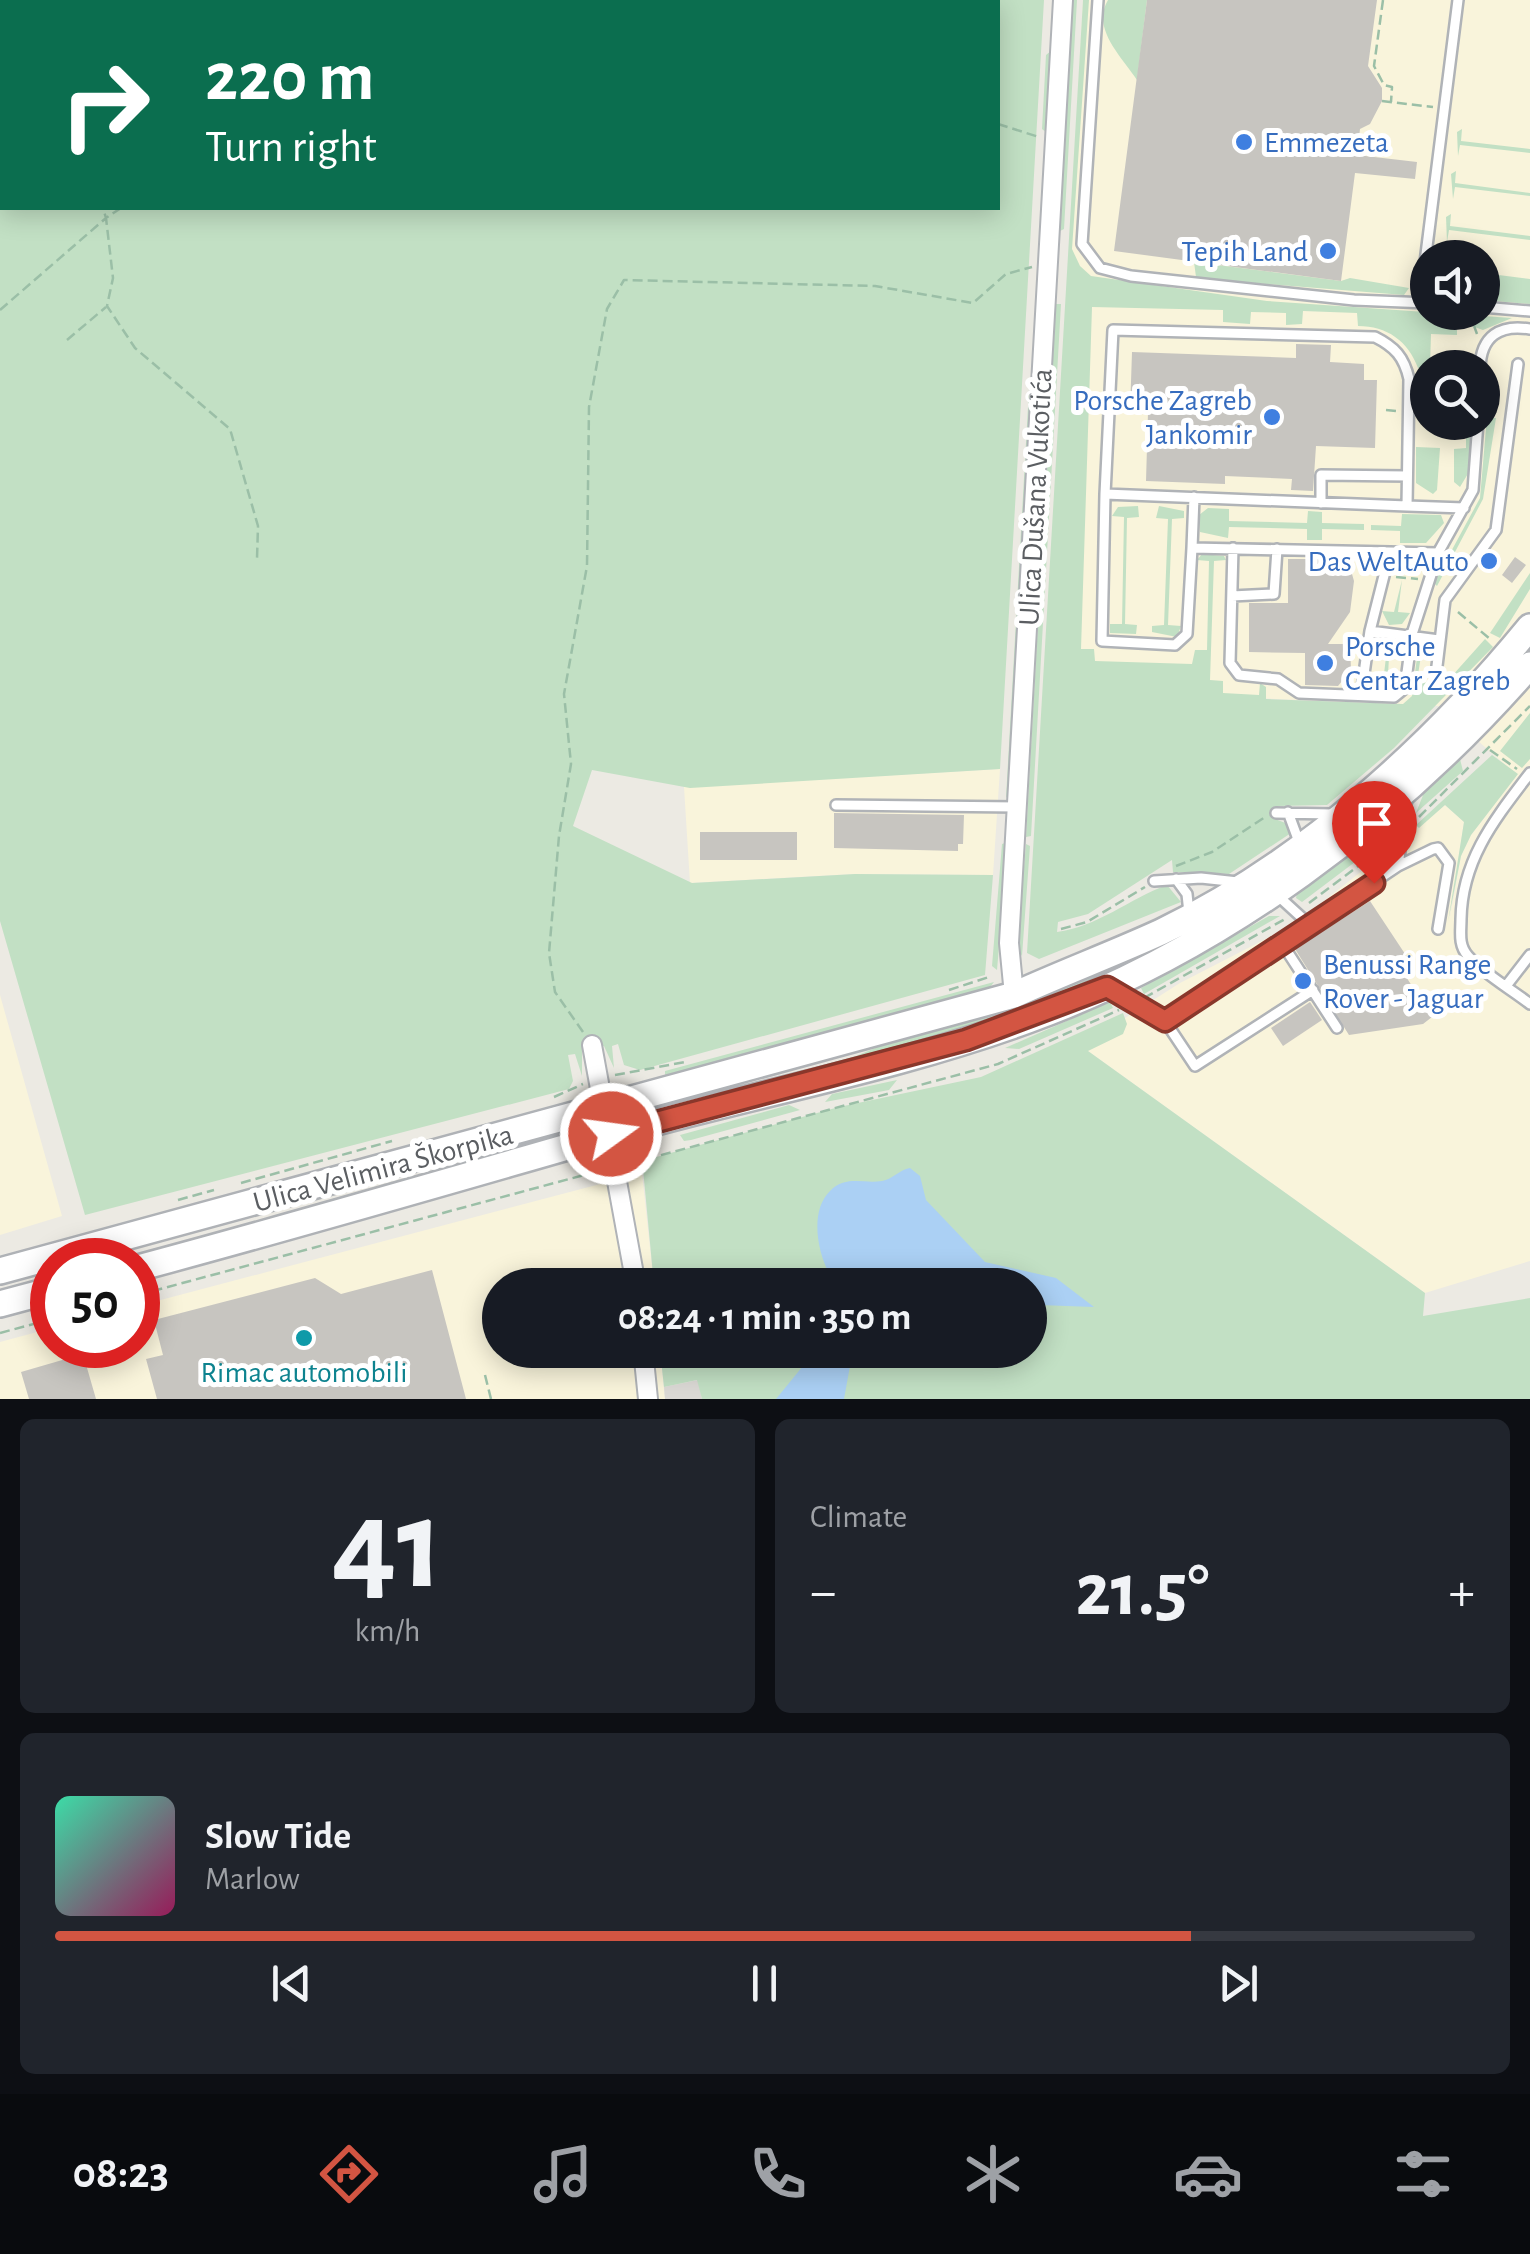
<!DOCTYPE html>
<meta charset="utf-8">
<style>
:root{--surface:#171b24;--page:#20242c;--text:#f1f3f6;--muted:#9ea1a6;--line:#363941;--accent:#d35542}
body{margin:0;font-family:"Alegreya Sans",sans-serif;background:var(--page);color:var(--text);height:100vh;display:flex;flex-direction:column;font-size:38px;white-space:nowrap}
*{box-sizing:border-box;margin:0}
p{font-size:32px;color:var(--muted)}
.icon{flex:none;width:55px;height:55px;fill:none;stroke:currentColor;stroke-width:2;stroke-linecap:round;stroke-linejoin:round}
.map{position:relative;height:1399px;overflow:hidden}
.panel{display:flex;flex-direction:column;gap:20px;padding:20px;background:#0d0f14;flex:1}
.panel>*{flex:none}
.top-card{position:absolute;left:0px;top:0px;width:1000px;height:210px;box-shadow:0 5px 25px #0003;background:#0b6e4f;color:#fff;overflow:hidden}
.tools{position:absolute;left:1410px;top:240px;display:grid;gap:20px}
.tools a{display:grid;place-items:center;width:90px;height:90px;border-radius:50%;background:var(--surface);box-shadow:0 5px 25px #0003;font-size:50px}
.speed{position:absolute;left:30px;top:1238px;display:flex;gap:20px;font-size:50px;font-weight:700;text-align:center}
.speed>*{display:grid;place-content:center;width:130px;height:130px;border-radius:50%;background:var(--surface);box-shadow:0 5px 25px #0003;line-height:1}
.speed .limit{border:15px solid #d22;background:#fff;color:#111}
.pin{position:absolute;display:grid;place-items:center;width:85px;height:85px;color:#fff;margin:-102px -42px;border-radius:50% 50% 50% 0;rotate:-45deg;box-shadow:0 0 10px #0007}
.pin .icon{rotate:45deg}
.me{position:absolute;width:110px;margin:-55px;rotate:76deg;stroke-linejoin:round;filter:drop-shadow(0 0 8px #0008)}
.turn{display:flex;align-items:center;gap:35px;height:210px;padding:0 40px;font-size:45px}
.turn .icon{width:130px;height:130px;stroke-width:2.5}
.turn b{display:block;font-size:70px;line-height:85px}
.big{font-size:75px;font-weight:700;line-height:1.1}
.panel .card{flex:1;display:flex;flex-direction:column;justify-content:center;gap:15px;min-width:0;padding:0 35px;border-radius:15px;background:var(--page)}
.panel .dial{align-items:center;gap:0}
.dial b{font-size:130px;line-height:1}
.song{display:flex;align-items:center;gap:30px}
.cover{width:120px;height:120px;border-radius:15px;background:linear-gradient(135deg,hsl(160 70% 55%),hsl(330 70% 35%))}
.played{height:10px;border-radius:5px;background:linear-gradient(90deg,var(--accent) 80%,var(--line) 80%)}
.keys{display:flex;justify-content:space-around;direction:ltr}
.heat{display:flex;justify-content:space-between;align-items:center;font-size:55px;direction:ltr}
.panel .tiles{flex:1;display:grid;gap:20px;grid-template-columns:1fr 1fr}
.card:last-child{grid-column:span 2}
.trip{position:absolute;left:482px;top:1268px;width:565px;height:100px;border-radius:50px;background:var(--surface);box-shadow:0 5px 25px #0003;font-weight:700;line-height:100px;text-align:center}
.tab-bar{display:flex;height:160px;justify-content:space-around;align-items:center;background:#090b0e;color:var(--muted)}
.tab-bar .icon{width:70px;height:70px}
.tab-bar .current{color:var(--accent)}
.tab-bar b{font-size:45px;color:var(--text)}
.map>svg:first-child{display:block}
</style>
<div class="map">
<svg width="1530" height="1399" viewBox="0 0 1530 1399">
<rect width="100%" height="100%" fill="#eceae3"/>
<path fill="#f9f4db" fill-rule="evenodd" d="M1083 0H1530V1261L1425 1293 1081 1046 1180 983 1295 924 1445 805 1464 822 1449 922 1461 856 1471 835 1517 775 1438 706 1046 689ZM1428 258H1482V312H1428ZM1428 368H1482V422H1428Z
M1000 769 993 875 855 874 690 883 684 787Z
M0 995 62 1216 0 1235Z
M642 1173 654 1285H500V1350H660L665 1399H0V1342L52 1328V1345H138V1306Z"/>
<path fill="#dbd9d5" d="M698 1380 702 1399H665L664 1387Z"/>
<path fill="#c2e0c4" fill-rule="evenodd" d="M0 0H1044L1000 769 690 788 592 770 573 826 692 883 855 874 993 875 985 975 640 1070 624 1065 618 1044 612 1046 614 1068 604 1046 582 1050V1076L575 1054 568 1055 573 1081 569 1089 85 1215 0 921ZM2 2H998V208H2Z
M1073 0H1077L1064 229 1060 231Z
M1083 0H1089L1072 249 1080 266 1091 276 1267 301 1512 318 1483 330 1457 321V335L1431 334 1430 367 1418 368C1408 341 1387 326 1358 326L1357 313 1303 311 1302 324 1286 325V313L1251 312 1250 324 1223 322V310L1092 307 1081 649H1094L1095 661 1192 664 1195 650H1207L1209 561 1197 560 1202 554 1224 556 1226 560 1214 561 1210 680 1223 681V693L1259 695 1260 683 1266 687V699L1403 704 1412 696 1419 642 1423 643 1417 681 1443 686 1485 639 1493 647 1394 748 1327 805 1278 806 1275 819 1288 824 1291 833 1229 874 1173 872 1172 860 1088 914 1058 922 1057 932C1097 927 1129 899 1167 885L1181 902 1039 959 1027 953Z
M1108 0H1147L1137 80C1121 56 1091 28 1108 0Z
M1052 50 1047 133 1042 129 1046 55Z
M1462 129 1461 141 1530 149V153L1460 145 1458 156 1457 132Z
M1456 171 1455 183 1530 193V196L1455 187 1453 199 1451 174Z
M1451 214 1450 226 1530 236V240L1449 230 1447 242 1446 217Z
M1194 262 1341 281 1350 278 1409 288 1404 295 1215 280 1196 277Z
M1483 273 1530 279V304L1483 300Z
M1056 304H1061L1031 836 1026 837Z
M1029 389 1031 428 1011 789 1006 798Z
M1487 417 1496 418 1483 499 1437 586 1434 583 1480 498Z
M1466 423H1471L1469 472 1460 487 1454 482V449L1466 448Z
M1416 447 1440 448 1437 490 1433 494 1416 483Z
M1138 506 1139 517 1127 518 1125 624 1137 625 1136 634 1110 633V624H1122L1124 517 1112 516 1118 507Z
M1159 506 1184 511V518L1172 519 1168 625 1181 626 1177 637 1152 632V626L1164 625 1168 519 1156 518Z
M1208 508 1229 509V521L1307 523 1308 511 1322 512V523L1364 524V530L1322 529V540H1307V529L1229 527 1228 538 1200 532 1199 515Z
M1402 514 1441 515 1444 523 1426 543H1400V531L1371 530V525L1401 526Z
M1530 573V589L1500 638 1490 633Z
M1402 580 1398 612 1410 613 1402 624 1389 625 1382 611 1394 612Z
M1395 642 1401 647 1402 658 1389 657 1388 675 1400 676 1393 687 1381 688 1372 674H1384L1386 657 1374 652 1380 643Z
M1530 713V759L1522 768 1500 751Z
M1492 755 1518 774 1471 835 1461 856 1448 922 1464 822 1445 805 1419 828 1416 825Z
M1460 759 1463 771 1416 813 1427 785Z
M1389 820 1397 826 1396 831 1302 902 1296 898 1298 889Z
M1008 842 997 970 992 966 1002 844Z
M1026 844 1030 846 1022 956 1017 947Z
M1278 880C1228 908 1178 943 1126 967 981 1033 827 1067 674 1106L856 1056Z
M1269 916H1280L1144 994 1141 988Z
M994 982 984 995 665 1075V1071Z
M1110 1002 1113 1008 1019 1049 1005 1048Z
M1123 1013 1127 1024 1123 1034 1088 1051 1425 1293 1423 1316 1530 1298V1399H702L697 1380 664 1387 660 1350H1030V1285H654L643 1169 653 1158 674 1152 839 1107 981 1077Z
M897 1080 889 1090 825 1102 832 1094Z
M789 1105 800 1110 691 1140 684 1141 680 1135Z"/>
<path fill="#abd0f4" d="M910 1168 920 1176 926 1200 985 1262 1056 1278 1094 1307 1039 1305 1030 1299V1285L960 1278 941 1285H837C819 1264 807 1213 830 1191 846 1175 863 1184 882 1181 893 1179 899 1170 910 1168Z
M816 1350H858L850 1366 844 1399H776Z"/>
<path fill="#c7c5c0" d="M1147 0H1377L1368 66 1382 88V101L1370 124 1360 129 1357 155 1417 162 1415 179 1355 173 1341 281 1114 251Z
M1296 344 1331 345 1330 362 1364 364V380H1377L1375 448 1316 446 1313 491 1291 490 1292 479 1225 476V484L1146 481 1148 413 1130 412 1132 352 1296 358Z
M1515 557 1526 565 1512 583 1502 575Z
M1288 559H1345L1350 567 1354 581 1350 612 1328 644H1350L1351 670 1338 686 1305 685V653L1249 652V603H1288Z
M834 813 964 815 963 844H958V851L834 848Z
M700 832H797V860H700Z
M1370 901 1411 963 1401 969 1432 1017 1423 1024 1349 1035 1295 949Z
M1310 1002 1322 1020 1283 1046 1271 1028Z
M432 1270 466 1399H157L146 1359 163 1355 154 1320 315 1278 341 1294Z
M83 1354 96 1399H29L21 1372Z"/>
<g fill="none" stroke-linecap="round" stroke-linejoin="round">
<defs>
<path id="lane" d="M1098 0 1082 244 1100 268 1131 276 1354 300 1428 303
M1420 302 1458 0
M1482 307 1530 311
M1113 330 1375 337C1395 347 1404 357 1409 379L1407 506 1105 494Z
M1480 368C1481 336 1500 324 1530 329
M1105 494 1102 641 1175 645 1187 634 1192 548 1438 553 1473 490 1478 422
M1321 503V475L1407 476
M1407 506 1464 508
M1192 548 1194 497
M1233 548 1230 663 1239 675 1278 679 1299 693 1394 697 1405 688 1412 634 1438 553
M1232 596 1274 594 1277 549
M1370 631 1439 640
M1437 666 1445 600 1496 530 1518 364
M1361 695 1370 631 1390 552
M1530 773C1495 819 1462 859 1461 919 1461 932 1458 945 1468 956 1484 974 1511 989 1530 1004
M836 805 1017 807
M1288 812 1299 842
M1276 813 1333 814
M1398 866 1433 849 1438 848 1449 863 1438 929
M1176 879 1187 894 1189 913
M1154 881 1201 878 1238 882
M1276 894 1311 926
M1283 945 1337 1028
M1506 986 1530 955
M1109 989 1156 1019 1165 1021 1177 1014 1398 866 1407 797
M1165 1021 1195 1066 1313 990"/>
<path id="street" d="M1014 995 1009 943 1063 0
M592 1045 636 1285
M643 1350 648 1399"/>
<path id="secondary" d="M138 1268C295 1226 452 1180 609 1135 747 1095 892 1070 1028 1020 1221 950 1396 819 1530 665
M0 1271 1014 995C1062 973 1113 954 1161 932 1304 863 1430 749 1530 627
M0 1304 52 1290"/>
</defs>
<use href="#lane" stroke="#b0b3b7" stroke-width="14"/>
<use href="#street" stroke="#b0b3b7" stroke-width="22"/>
<use href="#secondary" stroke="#afb2b6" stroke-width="30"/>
<path stroke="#9bbfa7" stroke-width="2.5" stroke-dasharray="10 5" stroke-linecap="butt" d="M578 0 581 2
M1383 0 1374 66 1384 85 1392 87 1391 102
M240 2H242
M0 23 2 25
M1382 101 1433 107
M998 124 1039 137
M121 208 106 218 113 278 107 306 135 348 230 429 258 526 257 559
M0 310 106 218 103 208
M1469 312 1477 334
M67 340 106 307
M1386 410 1396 411
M1396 577 1418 579
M1458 612 1490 639
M1490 750 1517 769
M1419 817 1530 706
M1176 866 1212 852 1265 817
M1309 903 1386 845
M1061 929 1087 922 1145 887
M949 990 989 977
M1144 998 1285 919
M583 1032 555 992 549 953 559 836 571 764 564 694 587 566 589 407 607 309 624 280 875 286 973 303 1006 274 1032 267
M615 1075 685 1062
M554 1097 583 1084
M632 1163 998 1064 1119 1010
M241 1183 392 1141
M178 1200 214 1190
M138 1295 599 1171
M0 1333 52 1319
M485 1375 491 1399"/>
<use href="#lane" stroke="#fff" stroke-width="9"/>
<use href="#street" stroke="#fff" stroke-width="18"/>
<use href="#secondary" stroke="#fff" stroke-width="25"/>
</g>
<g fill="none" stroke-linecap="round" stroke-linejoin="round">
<defs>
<path id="route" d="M611 1134 966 1040 1107 987 1165 1021 1374 883"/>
</defs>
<use href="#route" stroke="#89372b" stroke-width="25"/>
<use href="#route" stroke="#d35542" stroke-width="18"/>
</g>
<g fill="#3f7fe0" stroke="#fff" stroke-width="4">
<circle cx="1244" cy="142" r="10"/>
<circle cx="1328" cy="251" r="10"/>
<circle cx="1272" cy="417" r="10"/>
<circle cx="1489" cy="561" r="10"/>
<circle cx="1325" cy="663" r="10"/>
<circle cx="1303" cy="981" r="10"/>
</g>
<circle fill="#0f9aa8" stroke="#fff" stroke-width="4" cx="304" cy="1338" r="10"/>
<g text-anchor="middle" stroke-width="10" stroke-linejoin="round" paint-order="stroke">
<g font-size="30" fill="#366cbe" stroke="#fff" text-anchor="start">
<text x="1264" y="152">Emmezeta</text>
<text x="1308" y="261" text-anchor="end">Tepih Land</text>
<text x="1252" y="410" text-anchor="end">Porsche Zagreb<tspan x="1252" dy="34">Jankomir</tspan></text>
<text x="1469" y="571" text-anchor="end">Das WeltAuto</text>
<text x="1345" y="656">Porsche<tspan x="1345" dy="34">Centar Zagreb</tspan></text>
<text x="1323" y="974">Benussi Range<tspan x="1323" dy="34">Rover - Jaguar</tspan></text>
</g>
<g font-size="30" fill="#5b5e62" stroke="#fff">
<text transform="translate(1035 497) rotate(-87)" y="10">Ulica Dušana Vukotića</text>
<text transform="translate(383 1168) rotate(-15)" y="10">Ulica Velimira Škorpika</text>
</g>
<g font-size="30" fill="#0d838f" stroke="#fff">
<text x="304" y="1382">Rimac automobili</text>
</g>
</g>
</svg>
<div class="tools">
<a><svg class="icon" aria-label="sound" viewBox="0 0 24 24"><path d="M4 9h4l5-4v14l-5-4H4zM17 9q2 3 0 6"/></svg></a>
<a><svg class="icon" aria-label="search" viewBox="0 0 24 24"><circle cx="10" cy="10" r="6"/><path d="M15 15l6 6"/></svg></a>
</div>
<div class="speed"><div class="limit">50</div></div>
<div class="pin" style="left:1374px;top:883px;background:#d93025"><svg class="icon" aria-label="arrive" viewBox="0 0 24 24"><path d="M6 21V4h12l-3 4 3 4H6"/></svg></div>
<svg class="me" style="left:611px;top:1134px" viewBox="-20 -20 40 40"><circle r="17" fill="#d35542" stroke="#fff" stroke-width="3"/><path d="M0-11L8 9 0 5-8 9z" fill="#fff"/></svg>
<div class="trip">08:24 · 1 min · 350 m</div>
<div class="top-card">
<div class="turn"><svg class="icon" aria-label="right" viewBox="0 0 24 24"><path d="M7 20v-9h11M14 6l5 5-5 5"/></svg><div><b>220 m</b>Turn right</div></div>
</div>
</div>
<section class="panel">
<div class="tiles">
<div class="card dial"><b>41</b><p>km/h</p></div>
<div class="card"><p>Climate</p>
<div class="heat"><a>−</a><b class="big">21.5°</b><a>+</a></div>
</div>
<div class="card">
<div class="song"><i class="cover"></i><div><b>Slow Tide</b><p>Marlow</p></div></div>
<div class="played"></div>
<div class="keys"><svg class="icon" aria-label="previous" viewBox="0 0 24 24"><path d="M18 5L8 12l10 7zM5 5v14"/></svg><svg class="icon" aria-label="pause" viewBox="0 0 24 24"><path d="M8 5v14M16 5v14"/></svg><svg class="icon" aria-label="next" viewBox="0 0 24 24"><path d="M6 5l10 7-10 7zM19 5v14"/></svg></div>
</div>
</div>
</section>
<nav class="tab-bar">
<b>08:23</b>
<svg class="icon current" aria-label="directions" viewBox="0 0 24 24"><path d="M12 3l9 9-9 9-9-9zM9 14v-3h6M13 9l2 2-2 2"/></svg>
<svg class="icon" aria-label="music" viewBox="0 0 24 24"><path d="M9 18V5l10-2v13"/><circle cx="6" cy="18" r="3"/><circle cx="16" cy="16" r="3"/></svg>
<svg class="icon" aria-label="phone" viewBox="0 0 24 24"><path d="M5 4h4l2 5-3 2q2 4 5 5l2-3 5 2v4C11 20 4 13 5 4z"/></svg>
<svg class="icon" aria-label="climate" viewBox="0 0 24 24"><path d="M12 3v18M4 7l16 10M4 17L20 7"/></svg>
<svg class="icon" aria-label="car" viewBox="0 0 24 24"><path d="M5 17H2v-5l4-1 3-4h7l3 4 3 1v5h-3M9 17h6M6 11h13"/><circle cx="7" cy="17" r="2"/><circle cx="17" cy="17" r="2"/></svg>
<svg class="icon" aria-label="filters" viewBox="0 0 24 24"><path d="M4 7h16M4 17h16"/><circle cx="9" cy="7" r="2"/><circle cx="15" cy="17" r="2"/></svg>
</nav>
